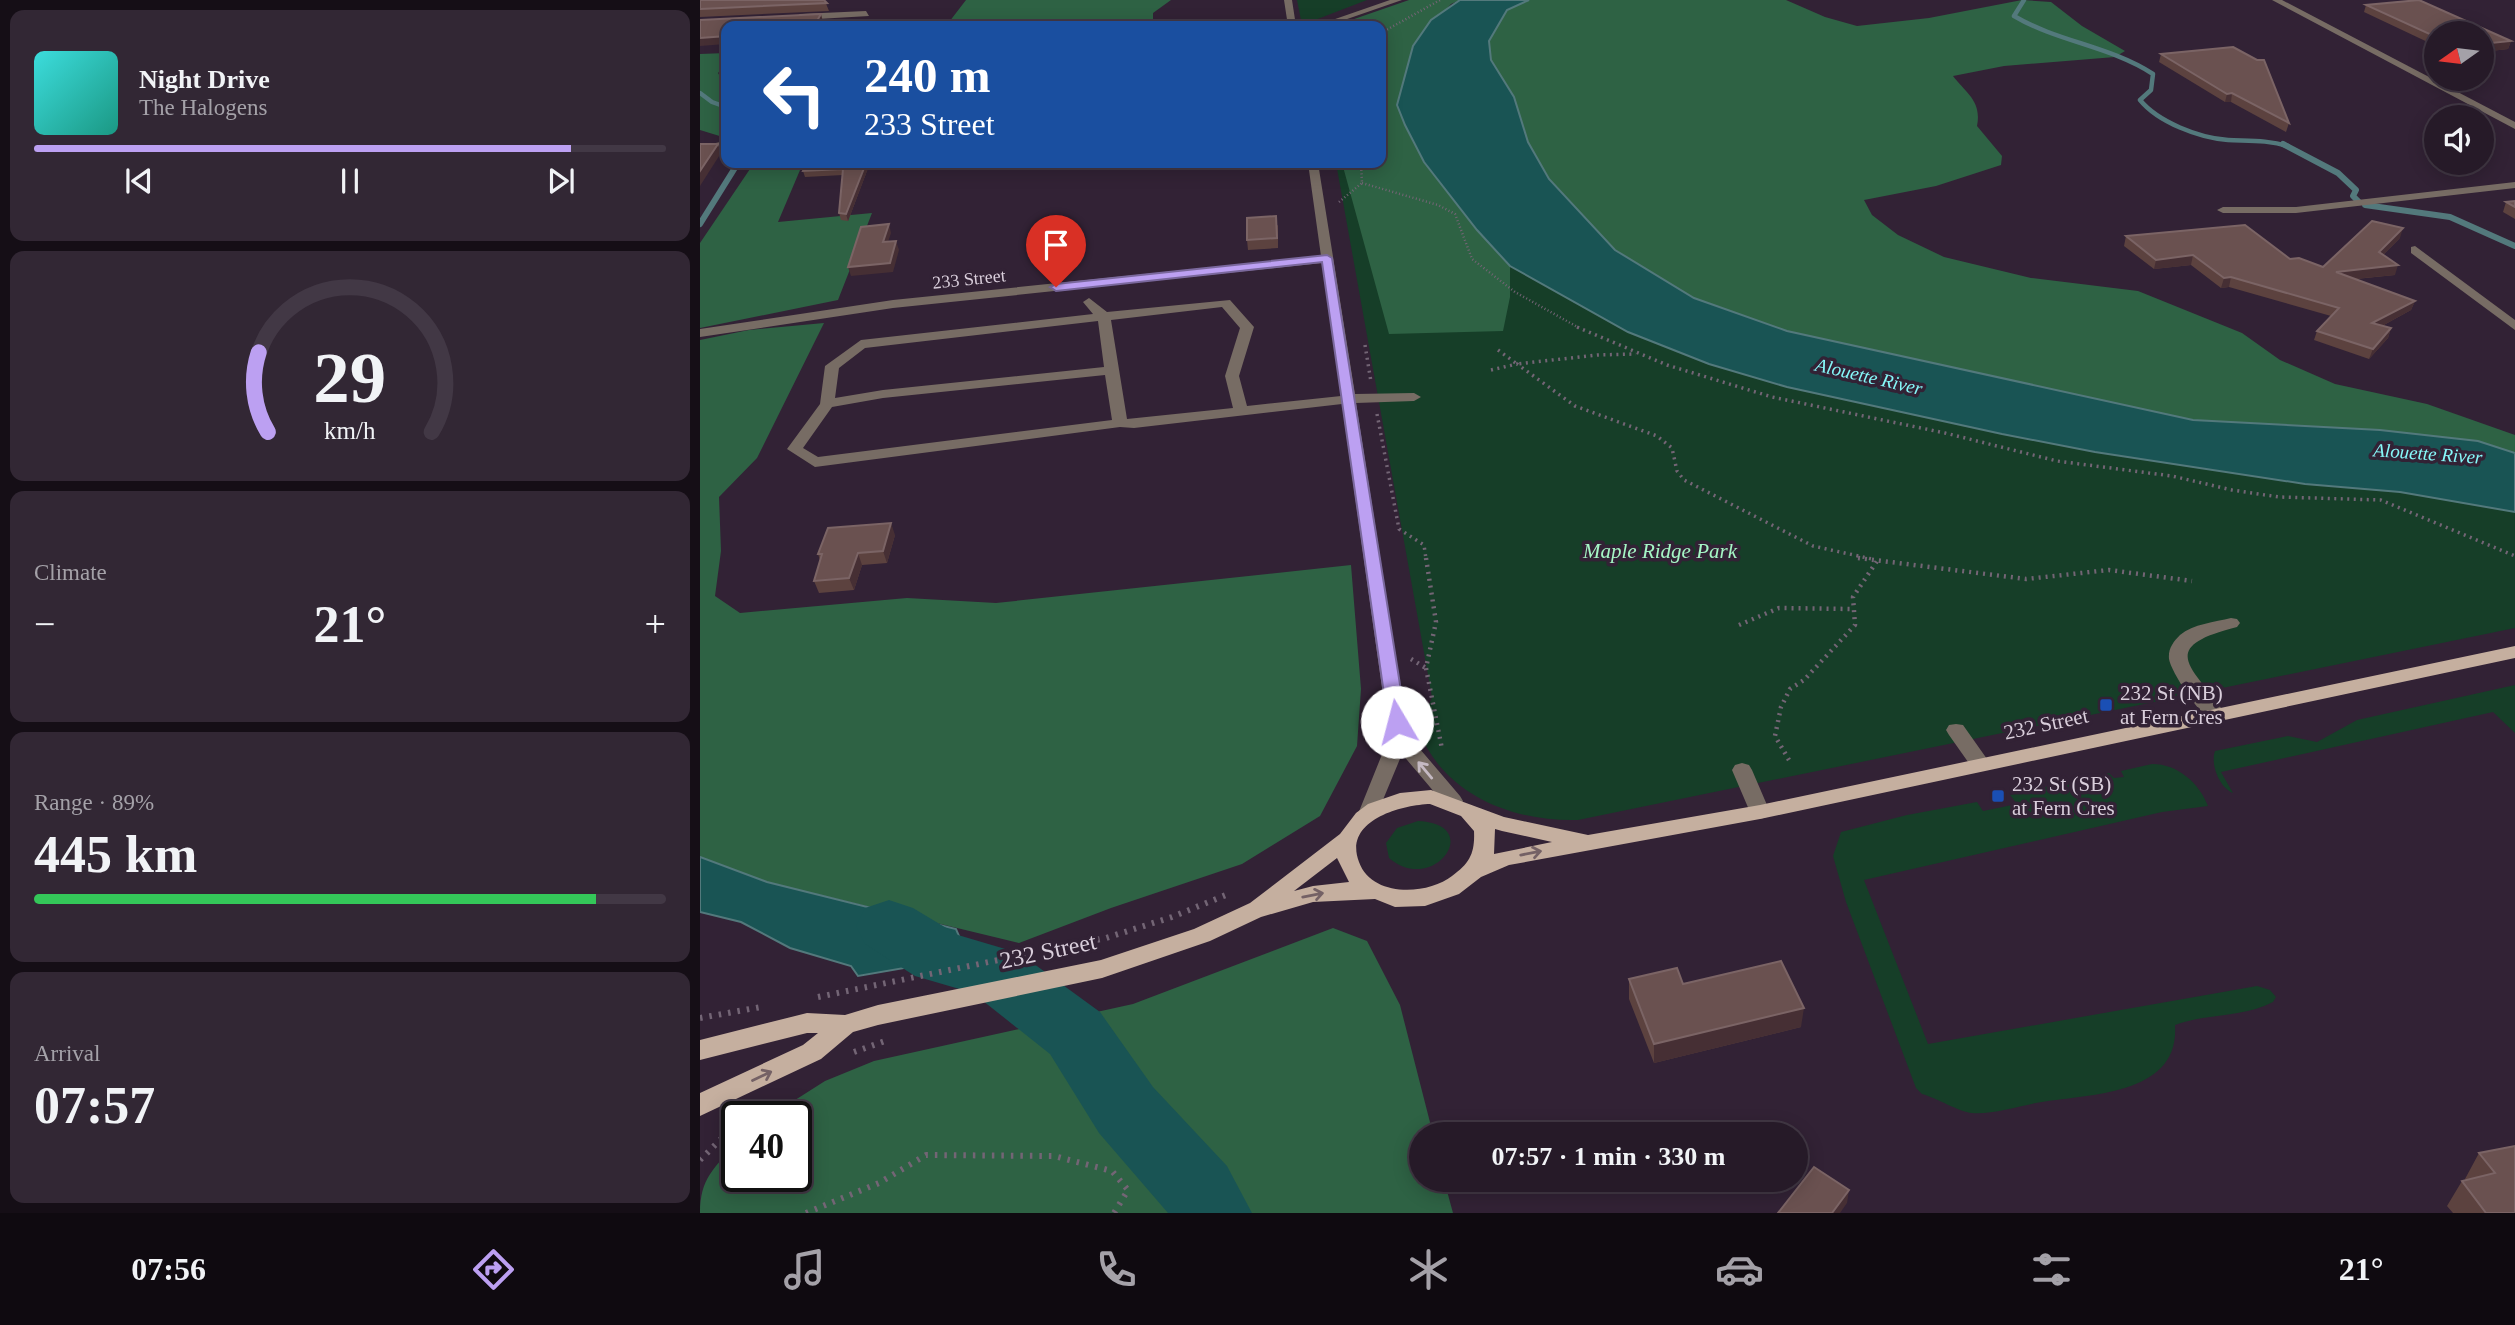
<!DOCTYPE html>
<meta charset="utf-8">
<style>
:root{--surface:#261a28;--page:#322734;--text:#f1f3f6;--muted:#a4a1a8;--line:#423845;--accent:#bca0f2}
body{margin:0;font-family:"Times New Roman",serif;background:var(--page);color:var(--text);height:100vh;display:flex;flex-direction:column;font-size:26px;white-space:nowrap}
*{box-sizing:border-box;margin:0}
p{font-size:23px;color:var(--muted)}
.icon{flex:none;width:38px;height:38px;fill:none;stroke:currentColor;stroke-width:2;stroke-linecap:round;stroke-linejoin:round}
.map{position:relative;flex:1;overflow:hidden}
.side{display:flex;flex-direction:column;gap:10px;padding:10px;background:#150e16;width:700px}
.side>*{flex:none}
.guide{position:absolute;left:21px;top:21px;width:665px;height:147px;border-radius:14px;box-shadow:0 4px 18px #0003,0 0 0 2px var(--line);background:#1a4fa0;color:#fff;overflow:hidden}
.needle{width:46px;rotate:256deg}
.tools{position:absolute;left:1724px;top:21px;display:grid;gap:14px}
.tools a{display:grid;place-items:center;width:70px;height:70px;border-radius:50%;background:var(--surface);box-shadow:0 4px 18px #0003,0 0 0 2px var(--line);font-size:35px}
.speed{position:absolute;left:21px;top:1101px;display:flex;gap:14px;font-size:35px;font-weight:700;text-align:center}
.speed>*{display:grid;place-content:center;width:91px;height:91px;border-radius:50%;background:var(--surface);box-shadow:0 4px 18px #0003,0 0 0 2px var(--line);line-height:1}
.speed .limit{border:4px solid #111;border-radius:10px;background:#fff;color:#111}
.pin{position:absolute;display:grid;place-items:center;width:60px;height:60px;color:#fff;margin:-72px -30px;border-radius:50% 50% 50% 0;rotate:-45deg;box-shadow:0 0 7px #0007}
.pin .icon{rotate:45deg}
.me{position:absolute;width:77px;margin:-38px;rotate:352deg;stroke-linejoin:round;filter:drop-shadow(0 0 5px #0008)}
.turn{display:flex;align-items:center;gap:24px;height:147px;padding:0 28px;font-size:32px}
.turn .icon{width:91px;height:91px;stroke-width:2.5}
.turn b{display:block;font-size:49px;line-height:60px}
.big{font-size:52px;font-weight:600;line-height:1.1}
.side .widget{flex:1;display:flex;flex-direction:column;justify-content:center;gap:10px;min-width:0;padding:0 24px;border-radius:14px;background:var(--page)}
.side .dial{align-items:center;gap:0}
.dial svg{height:182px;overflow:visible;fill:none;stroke:var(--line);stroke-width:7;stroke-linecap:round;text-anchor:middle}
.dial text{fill:var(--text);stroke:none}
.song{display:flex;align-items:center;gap:21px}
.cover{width:84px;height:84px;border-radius:10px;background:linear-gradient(135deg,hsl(180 70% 55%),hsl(170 70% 35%))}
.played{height:7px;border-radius:4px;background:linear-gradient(90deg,var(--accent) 85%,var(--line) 85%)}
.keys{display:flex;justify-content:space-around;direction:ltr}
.heat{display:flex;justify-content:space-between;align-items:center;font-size:38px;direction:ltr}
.charge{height:10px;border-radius:5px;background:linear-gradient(90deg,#34c759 89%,var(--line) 0)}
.trip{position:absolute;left:709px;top:1122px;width:399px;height:70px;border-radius:35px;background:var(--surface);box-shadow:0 4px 18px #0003,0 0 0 2px var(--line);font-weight:600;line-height:70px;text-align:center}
.dock{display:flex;height:112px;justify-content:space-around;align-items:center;background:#0f0a10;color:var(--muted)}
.dock .icon{width:49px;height:49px}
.dock .selected{color:var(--accent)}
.dock b{font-size:32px;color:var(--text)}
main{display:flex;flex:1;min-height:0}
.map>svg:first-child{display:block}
</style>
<main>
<section class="side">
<div class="widget">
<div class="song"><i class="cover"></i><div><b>Night Drive</b><p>The Halogens</p></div></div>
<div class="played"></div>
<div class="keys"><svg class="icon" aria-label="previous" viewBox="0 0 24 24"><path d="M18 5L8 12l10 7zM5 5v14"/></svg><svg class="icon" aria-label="pause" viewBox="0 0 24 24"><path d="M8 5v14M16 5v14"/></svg><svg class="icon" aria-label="next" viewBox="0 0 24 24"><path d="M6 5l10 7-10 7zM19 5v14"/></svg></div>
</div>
<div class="widget dial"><svg viewBox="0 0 100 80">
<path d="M14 69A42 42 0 1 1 86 69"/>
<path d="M14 69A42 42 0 0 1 10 34" stroke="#bca0f2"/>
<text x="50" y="56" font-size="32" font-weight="700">29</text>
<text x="50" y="72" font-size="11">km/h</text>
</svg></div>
<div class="widget"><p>Climate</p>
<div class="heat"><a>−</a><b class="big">21°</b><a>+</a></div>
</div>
<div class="widget"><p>Range · 89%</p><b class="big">445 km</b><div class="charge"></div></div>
<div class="widget"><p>Arrival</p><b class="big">07:57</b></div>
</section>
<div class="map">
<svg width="1815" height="1213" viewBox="0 0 1815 1213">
<rect width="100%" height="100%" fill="#322235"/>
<path fill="#163e28" d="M597 0H667L602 25Z
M800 21 789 41 1087 331 1493 420 1815 453V628L878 820C813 822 744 795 719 731L732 697 636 163H681V29Z
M1815 685V733L1793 712 1521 772 1533 793C1520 788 1510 765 1515 751L1588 736 1617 742 1657 720Z
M1452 764C1478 764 1499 783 1508 806L1462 812 1164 880 1228 1044 1557 986 1570 990 1576 997 1573 1002C1543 1018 1507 1013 1475 1025 1480 1095 1391 1094 1342 1102 1322 1105 1291 1115 1272 1113 1259 1112 1237 1098 1222 1094L1216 1088 1146 902 1133 856 1141 832 1207 815 1277 802 1283 811 1317 804 1310 795 1409 773 1414 778 1424 777 1421 771Z
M718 821C786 824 733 896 689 858L686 843 697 828Z"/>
<path fill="#2e6244" d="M266 0H471L453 13V24L441 26H246Z
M709 0H760L751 4 713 46 697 105 724 162 810 266V297L803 331 689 334 642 163H681V26H634Z
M829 0H1086L1125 17 1157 26 1229 18 1322 0 1351 2 1382 26 1425 51 1415 57 1304 66 1253 76C1266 93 1282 101 1277 126L1302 156 1301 165 1236 186 1164 200 1172 215 1198 235 1244 257 1331 278 1438 291 1542 333 1580 360 1635 384 1727 404 1815 435V453L1778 441 1680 430 1493 420 1087 331 994 298 915 250 849 179 828 142 814 97 791 60 789 41 807 10Z
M26 53V64L18 73 26 86V138L0 130V54Z
M54 163H103L78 222 172 213 138 300 0 328V243Z
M124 323 57 458 19 497 21 551 15 596 40 613 207 598 296 603 651 565 661 689 657 746 620 816 542 864 411 908 319 943 67 882 0 857V340L49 330Z
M633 928 667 941 700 1005 733 1134H721V1180H744L753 1213H0C0 1179 14 1167 37 1144V1176H96V1116H70L125 1081 174 1061 433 1004Z"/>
<path fill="#195454" stroke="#53797c" stroke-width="2" d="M760 0H829L807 10 789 41 791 60 814 97 828 142 849 179 915 250 994 298 1087 331 1493 420 1680 430 1778 441 1815 453V512L1700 492 1605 484 1395 452 1302 434 1087 387 1009 364 928 332 810 266 777 230 724 162 705 125 697 105 713 46 731 20Z
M0 857 67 882 256 929 268 957 158 976 151 966 90 948 41 922 0 912Z"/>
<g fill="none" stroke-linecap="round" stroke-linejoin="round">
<path stroke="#53797c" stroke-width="4.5" d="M1324 0 1314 16C1358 42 1410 46 1453 74L1451 90 1440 100C1458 122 1499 138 1528 140 1549 141 1568 140 1588 146
M0 93 12 102 26 107"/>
<path stroke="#53797c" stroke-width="6" d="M1583 144 1638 173 1656 190 1653 196 1659 202
M1665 205 1750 217 1815 246
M0 224 38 163"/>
<path fill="#195454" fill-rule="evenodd" d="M189 900 213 908 258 935 319 953 400 1012 453 1087 527 1166 552 1213H468L399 1133 350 1054 273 993 215 976 165 944 156 926 165 908Z"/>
<path stroke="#736575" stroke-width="2.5" stroke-dasharray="1 2.5" stroke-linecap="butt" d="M681 33 740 0
M662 183 738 205 755 214 772 259 815 292 881 329
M639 202 662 183 661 163"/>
<path stroke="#736575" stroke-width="3.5" stroke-dasharray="2 4.5" stroke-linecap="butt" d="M877 327 967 365 1072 397 1245 433 1357 461 1472 476 1532 490 1579 497 1681 500 1815 556
M665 345 671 382
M798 350 817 364 897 355 936 354
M791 370 817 364 875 406 957 436 972 448 977 471 984 480 1113 546 1172 559
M677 414 699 529 724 545 726 559"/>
<path stroke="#736575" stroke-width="4.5" stroke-dasharray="2 5" stroke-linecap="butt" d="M726 558 736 622 726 668 742 749
M1158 558 1326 579 1409 570 1492 581
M1039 625 1079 608 1151 609
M711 659 726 668
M1089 760 1075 736 1081 707 1090 689 1104 680 1155 625 1153 597 1177 561"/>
<path stroke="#736575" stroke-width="6" stroke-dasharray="2.5 7" stroke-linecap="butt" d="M118 997 406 938 472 917 526 895
M0 1018 61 1007
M154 1052 185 1041
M45 1116 58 1107
M0 1160 37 1123
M106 1213 179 1183 226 1155 354 1156 412 1171 428 1190 414 1213"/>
<path fill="#776c64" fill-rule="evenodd" d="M584 0H592L596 26H588Z
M690 0H702L627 26H615Z
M1572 0H1582L1815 122V129Z
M166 11 169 16 100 20 96 17 100 14Z
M26 141V147L0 152V146Z
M608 163H618L655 394 714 393 721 397 714 401 656 403 708 735 760 796 763 801 760 806H746L702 754 675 819 668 821 661 819 658 814 689 737 642 404 434 428 420 427 115 467 87 449 120 404 125 366 161 340 393 314 383 302 389 298 407 312 530 300 554 327 539 376 547 406 641 396 622 263 193 308 0 337V329L193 300 621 256ZM522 307 540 328 525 376 533 408 427 419 411 320ZM398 321 404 367 183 390 135 398 139 368 165 348ZM405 375 412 420 118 457 103 448 132 407 183 398Z
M1815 182V188L1596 213H1523L1517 210 1523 207H1596Z
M1715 246 1815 320V330L1711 253V247Z
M1531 618 1537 619 1540 623 1537 627C1453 648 1495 668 1526 715L1523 719C1518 721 1517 722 1512 720 1500 716 1471 672 1469 659 1468 649 1473 642 1480 635 1493 624 1515 622 1531 618Z
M1256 724 1263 725 1287 759 1290 764 1287 769H1273L1249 735 1246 730 1249 725Z
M1042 763 1049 765 1052 770 1070 812 1067 817 1060 819 1053 817 1050 812 1032 770 1035 765Z"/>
<path fill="#c5af9f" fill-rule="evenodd" d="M1815 646V658L1060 819 809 865 781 877 759 894 725 906 695 907 675 899 613 902 561 917 510 941 402 978 178 1025 153 1032 121 1059 0 1116V1093L103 1045 118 1033H107L0 1060V1040L107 1013 145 1015 178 1005 401 960 494 929 550 903 640 834 656 813 668 804 700 793 731 790 804 817 888 835 1060 805ZM730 804 761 816 774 831C775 853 770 863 752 876 728 895 672 898 659 862 643 821 700 805 730 804ZM795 829 802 831 852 842 794 854ZM637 858 649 882 613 886 594 891Z"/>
</g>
<path fill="#5c423f" d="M0 0 125 1 129 11 0 17Z
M1719 0 1811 41 1808 49 1782 52V33H1736V46L1664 12 1666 5Z
M1461 54 1589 123 1586 132 1531 102H1525L1459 62Z
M107 163H170L148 221 141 220 139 213 143 175 105 177 103 171Z
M1815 201V219L1803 212 1806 202Z
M578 225V248L548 250 547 240Z
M1426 236 1590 259 1623 267 1700 238 1683 255 1695 275 1656 279 1715 301 1711 310 1682 326 1691 328 1688 338 1669 359 1614 340 1617 331 1631 316 1529 287 1521 288 1491 265 1454 269 1424 246Z
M195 535 187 563 162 565 154 590 119 593 114 581 120 560 118 554Z
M929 979 983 984 1101 1027 954 1063 929 999Z
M1815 1146V1213H1753L1747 1206 1762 1181 1766 1180 1765 1179 1779 1153Z"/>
<path fill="#462f34" d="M121 14 123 22 120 26H114Z
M26 36V44L0 46V38Z
M1811 41 1808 49 1782 52V44Z
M1532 93 1531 102H1525L1527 94Z
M18 144 21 153 0 186V171Z
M166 163H170L148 221 146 214Z
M189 224 191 233 185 251 183 242Z
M1703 228 1700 238 1676 262 1679 252Z
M196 241 199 250 193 272 151 276 148 267Z
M1493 255 1491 265 1454 269 1456 260Z
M1698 265 1695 275 1633 281 1636 272Z
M1531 277 1529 287 1521 288 1524 278Z
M1715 301 1711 310 1669 333 1672 323Z
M1691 328 1688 338 1669 359 1673 349Z
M191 523 195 535 187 563 183 551Z
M158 553 162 565 154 590 149 578Z
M1104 1008 1101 1027 954 1063V1044Z
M1149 1190 1147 1203 1140 1213H1132Z"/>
<path fill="#6a5150" stroke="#7b6465" stroke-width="2" d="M0 0H124L127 3 0 9Z
M1719 0 1811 41 1782 44V33H1736V37L1666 5Z
M121 14 114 26H26V36L0 38V20Z
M1533 47 1557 60H1564L1589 123 1532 93 1527 94 1461 54Z
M0 144H18L0 171Z
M107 163H166L146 214 139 213 143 169 103 171Z
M1815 201V207L1806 202Z
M576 216 577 238 547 240V218Z
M1672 221 1703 228 1679 252 1698 265 1636 272 1715 301 1672 323 1691 328 1673 349 1617 331 1639 308 1531 277 1524 278 1493 255 1456 260 1426 236 1545 225 1590 259 1599 258 1623 267Z
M189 224 183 242 196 241 190 263 148 267 161 227Z
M191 523 183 551 158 553 149 578 114 581 122 554H118L128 528Z
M1081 961 1104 1008 954 1044 929 979 977 968 983 984Z
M1815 1146V1213H1786L1762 1181 1795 1173 1779 1153Z
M1114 1167 1149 1190 1132 1213H1078Z"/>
<defs><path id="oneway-shaft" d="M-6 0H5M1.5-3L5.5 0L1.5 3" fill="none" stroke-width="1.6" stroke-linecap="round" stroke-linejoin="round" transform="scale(1.75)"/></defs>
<use stroke="#c5bac3" href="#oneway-shaft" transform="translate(725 770) rotate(-130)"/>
<g stroke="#746165">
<use href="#oneway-shaft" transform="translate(831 853) rotate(-11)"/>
<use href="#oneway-shaft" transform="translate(613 895) rotate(-11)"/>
<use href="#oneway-shaft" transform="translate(62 1076) rotate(-25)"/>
</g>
<path fill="#bca0f2" stroke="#7a689d" stroke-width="2" d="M627 255 632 258 706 722 697 727 688 722 622 262 356 291 350 287 356 284Z"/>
<g fill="#1a4fb4" stroke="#322235" stroke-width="2.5">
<rect x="1399" y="698" width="14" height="14" rx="3.5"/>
<rect x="1291" y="789" width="14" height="14" rx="3.5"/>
</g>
<g text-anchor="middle" stroke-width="7" stroke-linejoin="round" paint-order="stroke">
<g font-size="18" fill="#d9cedb" stroke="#322235">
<text transform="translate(269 279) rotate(-6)" y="6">233 Street</text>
</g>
<g font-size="19" font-style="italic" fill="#86f8f9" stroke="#322235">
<text transform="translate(1169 376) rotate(13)" y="7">Alouette River</text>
<text transform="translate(1728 453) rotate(4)" y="7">Alouette River</text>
</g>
<g font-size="21" font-style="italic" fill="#a5f6c5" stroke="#322235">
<text x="960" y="558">Maple Ridge Park</text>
</g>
<g font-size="21" fill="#d9cedb" stroke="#322235" text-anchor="start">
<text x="1420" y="700">232 St (NB)<tspan x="1420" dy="24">at Fern Cres</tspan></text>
<text x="1312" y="791">232 St (SB)<tspan x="1312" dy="24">at Fern Cres</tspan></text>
</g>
<g font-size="21" fill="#d9cedb" stroke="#322235">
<text transform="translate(1346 724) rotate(-12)" y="7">232 Street</text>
</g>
<g font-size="24" fill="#d9cedb" stroke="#322235">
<text transform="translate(348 951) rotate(-12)" y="8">232 Street</text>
</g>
</g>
</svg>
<div class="tools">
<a><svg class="needle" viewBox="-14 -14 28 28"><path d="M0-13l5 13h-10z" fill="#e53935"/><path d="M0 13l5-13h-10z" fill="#a4a1a8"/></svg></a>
<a><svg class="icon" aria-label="sound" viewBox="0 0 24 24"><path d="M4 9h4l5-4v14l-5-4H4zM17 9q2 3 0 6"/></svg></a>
</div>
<div class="speed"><div class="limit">40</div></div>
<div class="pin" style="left:356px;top:287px;background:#d93025"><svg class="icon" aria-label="arrive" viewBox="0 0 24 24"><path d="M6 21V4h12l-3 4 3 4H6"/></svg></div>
<svg class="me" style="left:697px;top:722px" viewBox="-20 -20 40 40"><circle r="19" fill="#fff"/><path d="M0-13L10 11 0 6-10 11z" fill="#bca0f2"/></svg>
<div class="trip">07:57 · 1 min · 330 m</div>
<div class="guide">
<div class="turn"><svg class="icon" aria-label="left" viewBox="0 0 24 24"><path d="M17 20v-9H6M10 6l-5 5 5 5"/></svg><div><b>240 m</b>233 Street</div></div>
</div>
</div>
</main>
<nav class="dock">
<b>07:56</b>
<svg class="icon selected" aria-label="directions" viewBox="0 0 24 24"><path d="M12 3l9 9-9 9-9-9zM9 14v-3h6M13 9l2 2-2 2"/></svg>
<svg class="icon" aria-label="music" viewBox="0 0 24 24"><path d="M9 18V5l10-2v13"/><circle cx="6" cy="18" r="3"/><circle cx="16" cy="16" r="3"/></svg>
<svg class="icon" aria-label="phone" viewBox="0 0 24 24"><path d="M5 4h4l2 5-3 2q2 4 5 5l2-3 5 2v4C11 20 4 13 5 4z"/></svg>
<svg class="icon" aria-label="climate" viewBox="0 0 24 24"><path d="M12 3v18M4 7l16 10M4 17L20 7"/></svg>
<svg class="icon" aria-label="car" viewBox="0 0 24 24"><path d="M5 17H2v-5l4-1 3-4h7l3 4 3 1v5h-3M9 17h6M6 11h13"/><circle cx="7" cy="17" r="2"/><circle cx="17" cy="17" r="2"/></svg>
<svg class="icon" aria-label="filters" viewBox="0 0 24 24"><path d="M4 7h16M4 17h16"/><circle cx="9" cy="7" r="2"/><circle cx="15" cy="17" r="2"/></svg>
<b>21°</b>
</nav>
